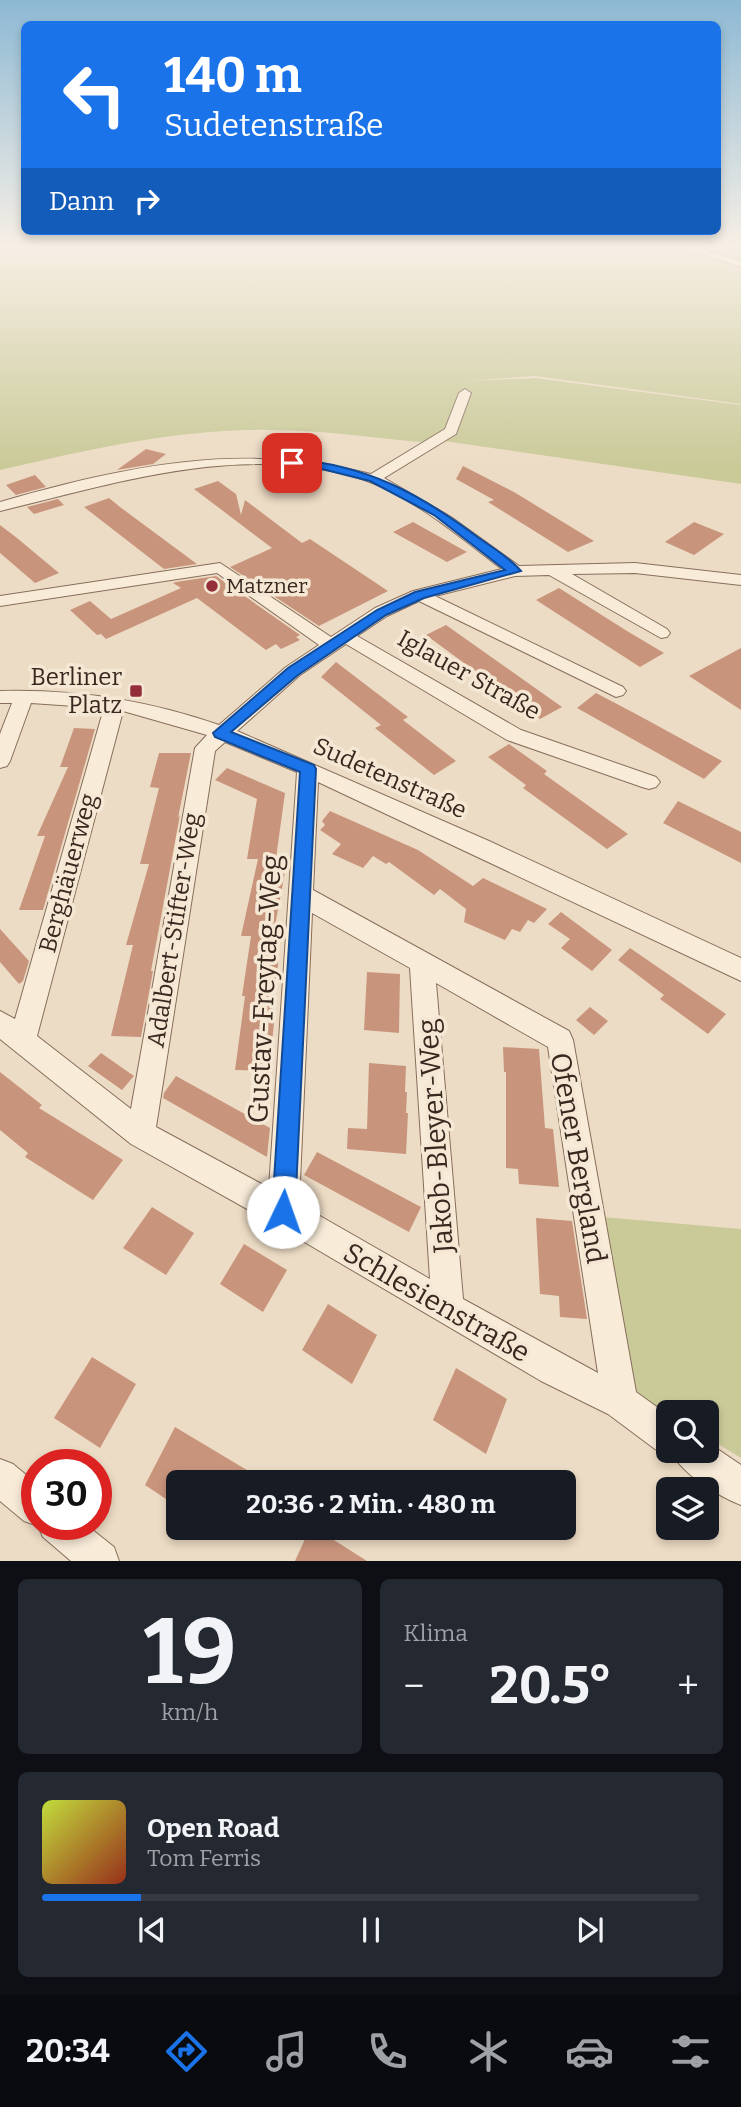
<!DOCTYPE html>
<html lang="de">
<meta charset="utf-8">
<style>
:root{--surface:#171b24;--page:#242831;--text:#f1f3f6;--muted:#9ea1a6;--line:#363941;--accent:#1a73e8}
body{margin:0;font-family:Bitter,serif;background:var(--page);color:var(--text);height:100vh;display:flex;flex-direction:column;font-size:26px;white-space:nowrap}
*{box-sizing:border-box;margin:0}
p{font-size:23px;color:var(--muted)}
.icon{flex:none;width:38px;height:38px;fill:none;stroke:currentColor;stroke-width:2;stroke-linecap:round;stroke-linejoin:round}
.map{position:relative;height:1561px;overflow:hidden}
.sheet{display:flex;flex-direction:column;gap:18px;padding:18px;background:#0d0f14;flex:1}
.sheet>*{flex:none}
.banner{position:absolute;left:21px;top:21px;width:700px;height:214px;border-radius:10px;box-shadow:0 4px 10px #0003;background:#1a73e8;color:#fff;overflow:hidden}
.controls{position:absolute;left:656px;top:1400px;display:grid;gap:14px}
.controls a{display:grid;place-items:center;width:63px;height:63px;border-radius:10px;background:var(--surface);box-shadow:0 4px 10px #0003;font-size:35px}
.speed{position:absolute;left:21px;top:1449px;display:flex;gap:14px;font-size:35px;font-weight:700;text-align:center}
.speed>*{display:grid;place-content:center;width:91px;height:91px;border-radius:50%;background:var(--surface);box-shadow:0 4px 10px #0003;line-height:1}
.speed .limit{border:10px solid #d22;background:#fff;color:#111}
.pin{position:absolute;display:grid;place-items:center;width:60px;height:60px;color:#fff;margin:-30px;border-radius:14px;box-shadow:0 4px 10px #0006}
.me{position:absolute;width:77px;margin:-38px;rotate:3deg;stroke-linejoin:round;filter:drop-shadow(0 0 5px #0008)}
.turn{display:flex;align-items:center;gap:24px;height:147px;padding:0 28px;font-size:32px}
.turn .icon{width:91px;height:91px;stroke-width:2.5}
.turn b{display:block;font-size:49px;line-height:60px}
.then{display:flex;align-items:center;height:66px;padding:0 28px;background:#0003;gap:14px;font-size:26px}
.big{font-size:52px;font-weight:700;line-height:1.1}
.sheet .widget{flex:1;display:flex;flex-direction:column;justify-content:center;gap:10px;min-width:0;padding:0 24px;border-radius:10px;background:var(--page)}
.sheet .dial{align-items:center;gap:0}
.dial b{font-size:91px;line-height:1}
.song{display:flex;align-items:center;gap:21px}
.cover{width:84px;height:84px;border-radius:10px;background:linear-gradient(135deg,hsl(70 70% 55%),hsl(10 70% 35%))}
.played{height:7px;border-radius:4px;background:linear-gradient(90deg,var(--accent) 15%,var(--line) 15%)}
.keys{display:flex;justify-content:space-around;direction:ltr}
.heat{display:flex;justify-content:space-between;align-items:center;font-size:38px;direction:ltr}
.sheet .tiles{flex:1;display:grid;gap:18px;grid-template-columns:1fr 1fr}
.widget:last-child{grid-column:span 2}
.trip{position:absolute;left:166px;top:1470px;width:410px;height:70px;border-radius:10px;background:var(--surface);box-shadow:0 4px 10px #0003;font-weight:700;line-height:70px;text-align:center}
.tabs{display:flex;height:112px;justify-content:space-around;align-items:center;background:#090b0e;color:var(--muted)}
.tabs .icon{width:49px;height:49px}
.tabs .selected{color:var(--accent)}
.tabs b{font-size:32px;color:var(--text)}
.map>svg:first-child{display:block}
</style>
<div class="map">
<svg width="741" height="1561" viewBox="0 0 741 1561">
<rect width="100%" height="100%" fill="#eddcc5"/>
<path fill="#caca99" d="M0 247H741V404L535 376 464 381 535 378 741 405V484L444 441C419 444 395 439 370 437 336 433 302 430 269 430 181 428 85 450 0 470Z
M603 1217 741 1229V1458L707 1437V1412L668 1413 637 1394Z"/>
<path fill="#c9947c" d="M146 449 166 454 153 464 117 470Z
M463 466 514 492 594 541 568 552 488 502 494 500 456 479Z
M35 475 46 487 16 495 6 485Z
M218 481 236 494 241 515 245 500 302 543 310 539 388 591 319 626 230 567 272 548 194 489Z
M109 498 120 507 197 564 164 569 84 507Z
M58 499 64 505 34 514 27 507Z
M413 522 467 552 447 562 393 532Z
M694 522 724 534 694 555 665 542Z
M0 525 17 538 59 573 35 583 0 553Z
M216 576 300 635 296 637 300 640 281 649 276 644 266 650 197 598 106 639 101 634 97 635 70 610 90 601 111 619 181 588 173 583 176 582Z
M559 588 627 631 664 653 640 667 536 600Z
M446 625 521 678 562 707 540 719 426 635Z
M741 648V710L689 676Z
M336 662 408 717 403 720 456 761 434 775 375 728 381 725 321 677Z
M596 693 636 714 722 761 704 779 577 708Z
M74 728 95 729 43 910H19L45 836H37L68 767H60Z
M509 744 547 771 544 774 628 834 607 849 523 788 526 785 488 757Z
M159 753H191L178 818 180 815 151 971H153L141 1037 111 1036 133 945H126L149 864H140L159 788 150 787Z
M227 768 285 793 273 880 286 867 269 957H279L270 1023H274L269 1071 235 1070 245 996H242L251 936H241L258 859H247L257 799 215 780Z
M678 801 741 832V863L663 823Z
M330 811 418 850 473 886 483 878 547 909 534 923 528 920 520 932 512 929 505 940 464 922 466 909 440 889 434 895 389 862 386 864 373 856 363 868 332 854 341 844 320 830 325 825 322 821Z
M561 912 612 950 592 971 561 948 570 939 548 924Z
M0 929 29 961 23 981 19 984 0 962Z
M630 948 726 1014 708 1034 660 999 664 995 618 960Z
M367 972 400 974 399 1033 364 1030Z
M590 1007 608 1021 594 1035 576 1020Z
M503 1047 539 1049 545 1128 553 1129 559 1187 519 1184 518 1169 506 1168V1072H504Z
M101 1053 134 1076 122 1090 88 1066Z
M369 1063 406 1066 405 1092H407L406 1113H408L406 1154 347 1149 348 1128 367 1129Z
M0 1072 42 1105 39 1108 123 1160 93 1200 25 1157 28 1153 0 1130Z
M176 1076 270 1128 267 1157 163 1098 164 1093Z
M317 1152 421 1207 409 1232 304 1175Z
M152 1207 194 1233 166 1275 123 1248Z
M536 1218 572 1221 587 1319 560 1317 559 1296 540 1294Z
M244 1244 287 1270 263 1312 220 1284Z
M328 1304 377 1335 352 1384 302 1350Z
M92 1357 136 1384 100 1448 54 1418Z
M456 1368 507 1399 486 1454 433 1420Z
M175 1427 267 1482H178V1507L145 1485Z
M310 1528H315L367 1561H295Z"/>
<g fill="none" stroke-linecap="round" stroke-linejoin="round">
<defs>
<path id="minor" d="M682 247H695L741 261V267Z
M465 389 471 393 456 434 384 478 451 517 519 566 635 563 741 575V585L635 573 572 574 667 629 670 633 667 637 661 638 549 575 515 576 435 596 623 687 626 691 623 695 616 697 419 601 387 616 357 636 521 730 656 777 660 782 656 787 649 789 642 787 507 740 346 644 300 675 237 731 489 841 741 958V981L318 782 313 890 569 1031 573 1040 636 1392 668 1415V1451H707V1442L741 1465V1505C720 1497 680 1473 672 1452L668 1454 655 1449 608 1414 541 1381 272 1223 131 1144 0 1039V1011L15 1019 104 708 31 703 10 761 7 766 0 768V734L12 703H0V691C76 689 147 700 219 725L286 667 319 645 217 573 0 606V596L220 563 331 637 375 608 413 591 502 569C465 541 414 498 370 482 251 439 116 483 0 511V502C126 466 241 441 371 474L445 429 459 393ZM123 711 207 735 195 748 131 1109 37 1036ZM225 742 297 772 269 1188 156 1127 215 751ZM312 913 410 968 430 1279 299 1204ZM436 983 548 1047 598 1373 463 1299Z
M0 1459 13 1464 37 1484V1524H85L114 1547 119 1561H71L43 1537 38 1526 24 1521 0 1501Z"/>
</defs>
<use href="#minor" stroke="#876e5c" stroke-width="2"/>
<use href="#minor" fill="#f8ebd8" fill-rule="evenodd"/>
</g>
<linearGradient id="sky" x2="0" y2="1"><stop stop-color="#8db9d4"/><stop offset="0.53" stop-color="#f7efe5"/><stop offset="1" stop-color="#f7efe5" stop-opacity="0"/></linearGradient>
<rect width="741" height="465" fill="url(#sky)"/>
<path fill="#1a73e8" stroke="#114b97" stroke-width="2" d="M292 459C367 465 420 494 479 538 493 548 510 558 521 571L424 598 386 615 298 675 231 732 314 765 316 769 295 1212 292 1221 283 1224 275 1221 272 1212 300 772 215 737 213 733 288 668 377 610 415 592 505 570 434 515 370 481 314 467 288 465 287 463Z"/>
<g fill="#942e39" stroke="#f4e8d4" stroke-width="2.5">
<circle cx="212" cy="586" r="7"/>
<rect x="129" y="684" width="14" height="14" rx="3.5"/>
</g>
<g text-anchor="middle" stroke-width="7" stroke-linejoin="round" paint-order="stroke">
<g font-size="21" fill="#38281f" stroke="#f4e8d4" text-anchor="start">
<text x="226" y="593">Matzner</text>
</g>
<g font-size="24" fill="#38281f" stroke="#f4e8d4">
<text transform="translate(469 675) rotate(29)" y="8">Iglauer Straße</text>
<text transform="translate(390 778) rotate(24)" y="8">Sudetenstraße</text>
<text transform="translate(68 873) rotate(-75)" y="8">Berghäuerweg</text>
<text transform="translate(174 930) rotate(-81)" y="8">Adalbert-Stifter-Weg</text>
</g>
<g font-size="24" fill="#38281f" stroke="#f4e8d4" text-anchor="end">
<text x="122" y="685">Berliner<tspan x="122" dy="28">Platz</tspan></text>
</g>
<g font-size="28" fill="#38281f" stroke="#f4e8d4">
<text transform="translate(264 989) rotate(-87)" y="10">Gustav-Freytag-Weg</text>
<text transform="translate(435 1136) rotate(-94)" y="10">Jakob-Bleyer-Weg</text>
<text transform="translate(579 1158) rotate(80)" y="10">Ofener Bergland</text>
<text transform="translate(437 1302) rotate(30)" y="10">Schlesienstraße</text>
</g>
</g>
</svg>
<div class="controls">
<a><svg class="icon" aria-label="search" viewBox="0 0 24 24"><circle cx="10" cy="10" r="6"/><path d="M15 15l6 6"/></svg></a>
<a><svg class="icon" aria-label="layers" viewBox="0 0 24 24"><path d="M12 4l9 5-9 5-9-5zM3 14l9 5 9-5"/></svg></a>
</div>
<div class="speed"><div class="limit">30</div></div>
<div class="pin" style="left:292px;top:463px;background:#d93025"><svg class="icon" aria-label="arrive" viewBox="0 0 24 24"><path d="M6 21V4h12l-3 4 3 4H6"/></svg></div>
<svg class="me" style="left:283px;top:1212px" viewBox="-20 -20 40 40"><circle r="19" fill="#fff"/><path d="M0-13L10 11 0 6-10 11z" fill="#1a73e8"/></svg>
<div class="trip">20:36 · 2 Min. · 480 m</div>
<div class="banner">
<div class="turn"><svg class="icon" aria-label="left" viewBox="0 0 24 24"><path d="M17 20v-9H6M10 6l-5 5 5 5"/></svg><div><b>140 m</b>Sudetenstraße</div></div>
<div class="then">Dann<svg class="icon" aria-label="right" viewBox="0 0 24 24"><path d="M7 20v-9h11M14 6l5 5-5 5"/></svg></div>
</div>
</div>
<section class="sheet">
<div class="tiles">
<div class="widget dial"><b>19</b><p>km/h</p></div>
<div class="widget"><p>Klima</p>
<div class="heat"><a>−</a><b class="big">20.5°</b><a>+</a></div>
</div>
<div class="widget">
<div class="song"><i class="cover"></i><div><b>Open Road</b><p>Tom Ferris</p></div></div>
<div class="played"></div>
<div class="keys"><svg class="icon" aria-label="previous" viewBox="0 0 24 24"><path d="M18 5L8 12l10 7zM5 5v14"/></svg><svg class="icon" aria-label="pause" viewBox="0 0 24 24"><path d="M8 5v14M16 5v14"/></svg><svg class="icon" aria-label="next" viewBox="0 0 24 24"><path d="M6 5l10 7-10 7zM19 5v14"/></svg></div>
</div>
</div>
</section>
<nav class="tabs">
<b>20:34</b>
<svg class="icon selected" aria-label="directions" viewBox="0 0 24 24"><path d="M12 3l9 9-9 9-9-9zM9 14v-3h6M13 9l2 2-2 2"/></svg>
<svg class="icon" aria-label="music" viewBox="0 0 24 24"><path d="M9 18V5l10-2v13"/><circle cx="6" cy="18" r="3"/><circle cx="16" cy="16" r="3"/></svg>
<svg class="icon" aria-label="phone" viewBox="0 0 24 24"><path d="M5 4h4l2 5-3 2q2 4 5 5l2-3 5 2v4C11 20 4 13 5 4z"/></svg>
<svg class="icon" aria-label="climate" viewBox="0 0 24 24"><path d="M12 3v18M4 7l16 10M4 17L20 7"/></svg>
<svg class="icon" aria-label="car" viewBox="0 0 24 24"><path d="M5 17H2v-5l4-1 3-4h7l3 4 3 1v5h-3M9 17h6M6 11h13"/><circle cx="7" cy="17" r="2"/><circle cx="17" cy="17" r="2"/></svg>
<svg class="icon" aria-label="filters" viewBox="0 0 24 24"><path d="M4 7h16M4 17h16"/><circle cx="9" cy="7" r="2"/><circle cx="15" cy="17" r="2"/></svg>
</nav>
